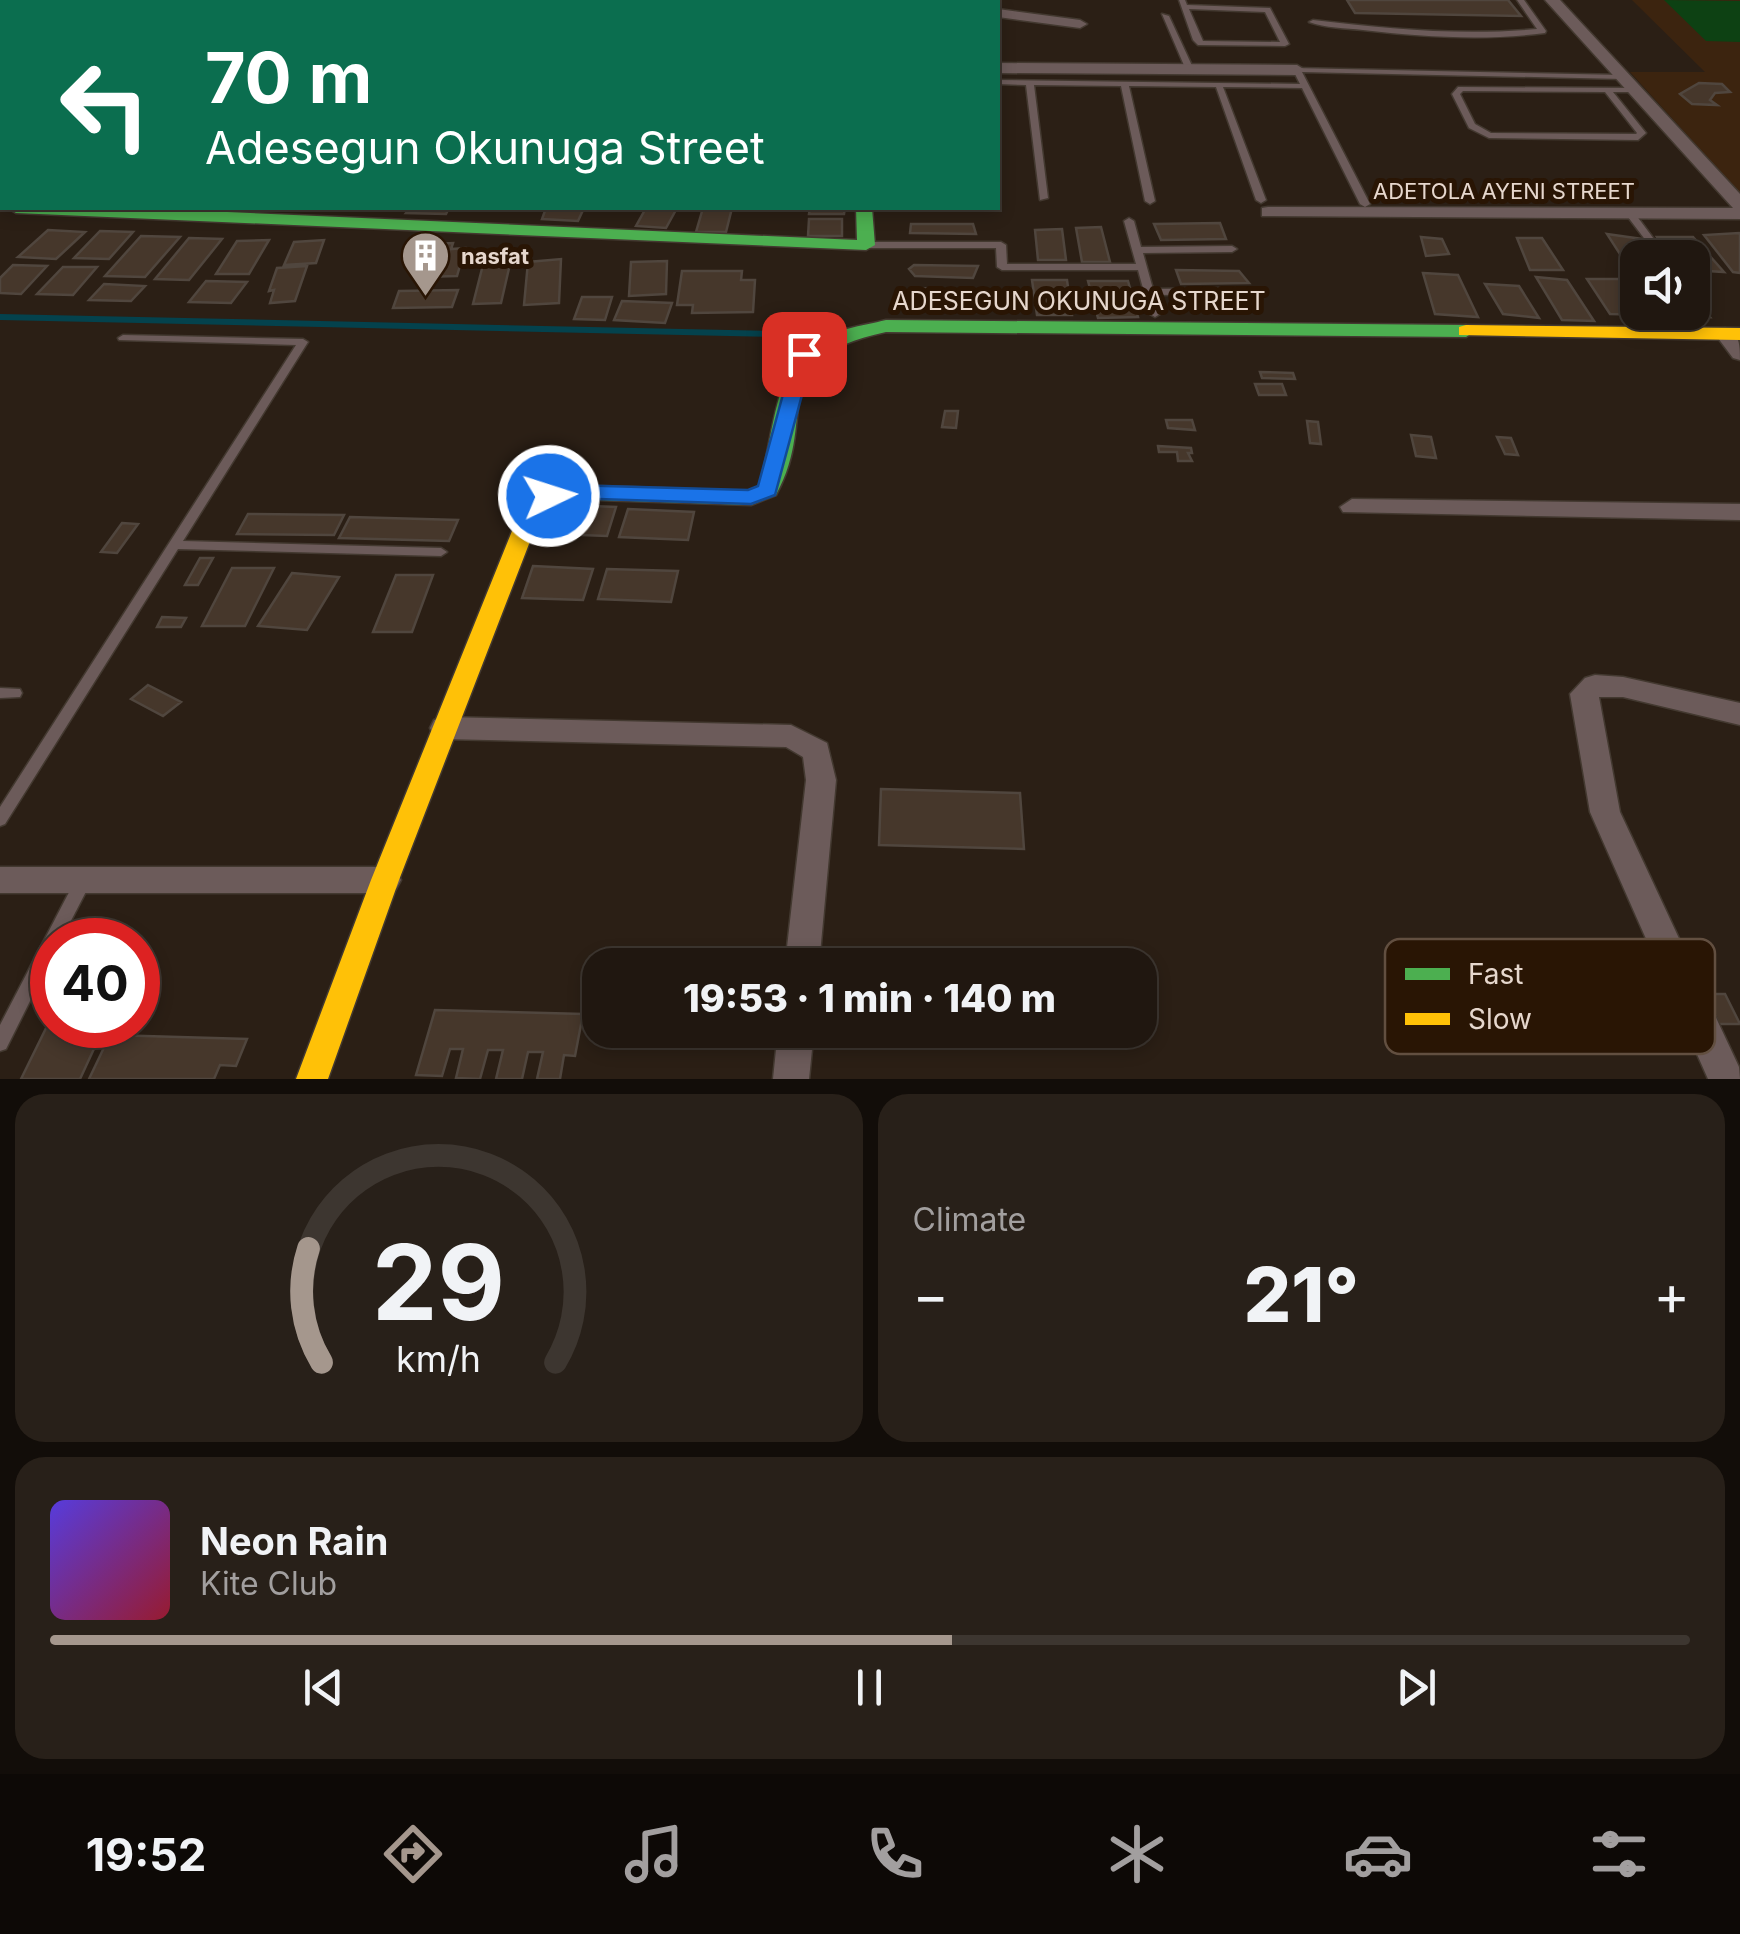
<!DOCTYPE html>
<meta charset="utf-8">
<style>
:root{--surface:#201710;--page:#282019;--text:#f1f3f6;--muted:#a29f9f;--line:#3d3630;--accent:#a5978d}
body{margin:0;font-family:Inter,sans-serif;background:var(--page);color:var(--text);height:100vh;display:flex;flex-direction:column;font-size:38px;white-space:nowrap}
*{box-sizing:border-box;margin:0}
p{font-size:32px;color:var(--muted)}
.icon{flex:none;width:55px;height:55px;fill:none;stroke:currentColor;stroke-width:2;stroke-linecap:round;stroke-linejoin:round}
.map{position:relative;height:1079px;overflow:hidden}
.sheet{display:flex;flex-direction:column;gap:15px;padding:15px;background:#120d09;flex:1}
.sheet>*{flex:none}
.hud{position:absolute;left:0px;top:0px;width:1000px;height:210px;box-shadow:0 5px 15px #0003,0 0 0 2px var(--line);background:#0b6e4f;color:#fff;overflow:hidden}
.fabs{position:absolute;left:1620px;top:240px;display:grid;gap:20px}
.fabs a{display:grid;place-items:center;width:90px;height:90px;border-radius:20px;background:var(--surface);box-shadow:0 5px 15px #0003,0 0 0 2px var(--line);font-size:50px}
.speed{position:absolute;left:30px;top:918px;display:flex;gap:20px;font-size:50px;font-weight:700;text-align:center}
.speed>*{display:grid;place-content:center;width:130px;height:130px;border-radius:50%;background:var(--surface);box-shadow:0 5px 15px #0003,0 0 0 2px var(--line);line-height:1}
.speed .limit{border:15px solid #d22;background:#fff;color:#111}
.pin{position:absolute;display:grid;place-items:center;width:85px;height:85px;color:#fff;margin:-42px;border-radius:20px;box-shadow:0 5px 15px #0006}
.me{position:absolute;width:110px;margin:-55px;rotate:86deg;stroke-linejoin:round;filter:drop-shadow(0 0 8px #0008)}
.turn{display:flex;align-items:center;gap:35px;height:210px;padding:0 40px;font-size:45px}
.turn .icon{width:130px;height:130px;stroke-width:2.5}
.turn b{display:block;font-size:70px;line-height:85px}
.big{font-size:75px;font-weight:800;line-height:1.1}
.sheet .card{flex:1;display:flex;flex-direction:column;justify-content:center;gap:15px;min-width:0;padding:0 35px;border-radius:30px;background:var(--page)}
.sheet .dial{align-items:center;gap:0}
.dial svg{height:260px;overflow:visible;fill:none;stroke:var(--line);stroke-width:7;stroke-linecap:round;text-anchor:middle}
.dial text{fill:var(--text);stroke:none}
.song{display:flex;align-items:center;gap:30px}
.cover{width:120px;height:120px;border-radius:15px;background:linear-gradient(135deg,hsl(250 70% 55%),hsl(350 70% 35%))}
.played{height:10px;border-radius:5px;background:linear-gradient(90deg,var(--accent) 55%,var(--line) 55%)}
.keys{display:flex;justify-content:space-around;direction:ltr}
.heat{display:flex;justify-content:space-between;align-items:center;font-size:55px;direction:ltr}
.sheet .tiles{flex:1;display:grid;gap:15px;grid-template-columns:1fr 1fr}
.card:last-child{grid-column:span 2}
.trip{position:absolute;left:582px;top:948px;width:575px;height:100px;border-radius:30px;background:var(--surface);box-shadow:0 5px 15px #0003,0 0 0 2px var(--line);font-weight:800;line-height:100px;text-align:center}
.dock{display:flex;height:160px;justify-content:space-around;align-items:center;background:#0d0906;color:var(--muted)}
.dock .icon{width:70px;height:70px}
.dock .current{color:var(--accent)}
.dock b{font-size:45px;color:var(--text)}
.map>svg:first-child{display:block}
</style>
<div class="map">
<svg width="1740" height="1079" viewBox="0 0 1740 1079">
<rect width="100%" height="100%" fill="#2b1f15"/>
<path fill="#3c240f" d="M1632 0H1740V193L1630 72H1705Z"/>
<path fill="#0d4113" d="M1664 0 1740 1V42L1706 41Z"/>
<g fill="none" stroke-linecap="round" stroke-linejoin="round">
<path stroke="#04424d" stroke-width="6" d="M0 317 821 335"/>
</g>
<path fill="#46372b" stroke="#50463e" stroke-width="2.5" d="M1347 0H1508L1521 16 1355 13Z
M1699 83 1722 84 1730 92 1715 93 1710 100 1717 105 1692 104 1680 94Z
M410 208H449L446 214 406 213Z
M546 208H584L578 221 542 219Z
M646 208H677L666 228 636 226Z
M703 208H732L726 232H696Z
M810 208H845L844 214H809Z
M809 219H842V236H808Z
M1220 223 1226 239 1161 240 1154 224Z
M911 224H973L976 234 910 233Z
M1101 227 1110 262H1082L1076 228Z
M1062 229 1066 260H1038L1035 230Z
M48 230 85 232 56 259 18 257Z
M100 231 133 232 109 259 74 258Z
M1739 233 1740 235V273L1733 272 1704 235Z
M1607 234 1642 239 1656 258H1638V268H1629Z
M141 236 180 237 145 277 105 276Z
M1421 237 1442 239 1449 254 1426 256Z
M1657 237H1693L1724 272 1692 270V258H1673Z
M189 238 222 239 189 280 155 279Z
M1517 238H1542L1563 270H1530Z
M269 240 249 274H216L237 241Z
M324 240 316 263 284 265 294 242Z
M453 243 451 249 465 248 457 276 422 277 432 244Z
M513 251 501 303 473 304 486 253Z
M561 259 559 303 524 305 528 262Z
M667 261 666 294 629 296 631 262Z
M13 265 47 266 21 294 0 293V278Z
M914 265 978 266 973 278 915 276 909 269Z
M307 266 295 301 270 303 274 290 269 291 277 268Z
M63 267H97L73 295 37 294Z
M1176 270 1239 271 1249 283 1181 284Z
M682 271H742L741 280H755L753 312 692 313 693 305H677Z
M1423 273 1458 275 1478 317 1435 314Z
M1536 277 1567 280 1594 321 1562 320Z
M1587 279H1624L1638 298V312L1650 315 1610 314Z
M1032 280H1067L1072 315H1037Z
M206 281 247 282 231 303 189 302Z
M1088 281H1128L1138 317 1098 318Z
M104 284 145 286 131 301 89 300Z
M1485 284 1519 286 1539 318 1503 314Z
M933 288 938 310 920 311 915 289Z
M458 290 452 307 393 308 399 291Z
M1692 293 1710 317 1672 315 1692 312Z
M582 297H612L605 320 574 319Z
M622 301 672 303 665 323 614 320Z
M1260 372 1293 373 1295 379 1262 378Z
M1255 384H1282L1286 395H1259Z
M945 411H958L956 428 942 427Z
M1166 420H1192L1195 430 1168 428Z
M1307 421 1318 422 1321 444 1310 443Z
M1411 435 1431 437 1436 458 1416 456Z
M1497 437 1511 438 1518 455 1505 454Z
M1158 446 1191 448 1192 453H1188L1192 461H1178L1177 452H1159Z
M566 505 616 507 607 536 555 534Z
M628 509 694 512 688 540 619 537Z
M248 514 344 515 334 535 237 534Z
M350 517 458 520 449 541 339 538Z
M122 523 138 524 117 553 101 552Z
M200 558H213L198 585H185Z
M533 566 593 569 583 600 522 598Z
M232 568H274L245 626H202Z
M607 569 678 571 671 602 598 599Z
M292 573 339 577 307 630 258 626Z
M396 575H433L412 632H373Z
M162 617 186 618 181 627H157Z
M148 685 181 702 163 716 131 699Z
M881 789 1020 793 1024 849 879 845Z
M1705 994H1725L1740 1024H1719Z
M435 1010 583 1014 575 1056 564 1055 560 1079H537L543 1052H528L522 1079H496L503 1050H488L480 1079 456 1078 463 1049H450L442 1076 416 1075Z
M52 1016V1025H105L80 1079H21Z
M110 1035 247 1039 236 1066 220 1065 214 1079H89Z"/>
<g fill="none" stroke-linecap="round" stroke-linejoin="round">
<defs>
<path id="lane" d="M5 0H16L2 3V2Z
M1179 0H1185L1187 5 1270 8 1289 44 1285 46 1198 45 1193 40ZM1189 9 1265 12 1280 42 1203 41Z
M1517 0H1524L1546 31 1545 33C1485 41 1423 37 1363 30 1346 28 1325 28 1309 22L1313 20C1388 29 1462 36 1537 29Z
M1162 14 1169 16 1194 70 1193 72 1186 70Z
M1294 68 1623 75 1627 77 1623 79 1302 72 1370 204 1365 207 1360 204 1302 88 1223 87 1266 200 1261 203 1256 200 1216 87 1129 86 1155 201 1150 204 1145 201 1121 86 1034 85 1048 198 1040 200 1026 85 998 84V80L1300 84 1293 70Z
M1458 87 1635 88H1638V92H1613L1646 133 1638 140 1489 138 1469 128 1452 94ZM1463 91 1605 92 1637 133 1636 134 1491 133 1475 124 1460 94Z
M0 189H2V195H0Z
M1630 210 1633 211 1668 258H1659L1625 213Z
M1129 218 1134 221 1141 247 1232 246 1237 249 1232 252 1143 253 1153 289 1246 288 1251 291 1246 294 1155 295 1160 314 1155 317 1150 314 1138 270H1002L997 267 996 248H866L861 245 866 242H1001L1006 245 1007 264H1136L1124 221Z
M1638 269V287L1635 286 1624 273 1626 271Z
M1654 312H1664L1668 318 1667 320H1659Z
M123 335 303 339 308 342 183 541 441 548 447 552 441 556 178 549 5 824 0 826V807L296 345 119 340 118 338Z
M0 688 20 689 22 693 20 697 0 698Z
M84 873 90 875 92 880 61 940H52V957L6 1049 0 1051V1025L78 875Z"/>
<path id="street" d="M763 0H777V2H763Z
M906 0H925L926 2H905Z
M1545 0H1560L1740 194V219L1262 216V208L1268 207 1733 208Z
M998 9 1080 20 1087 24 1080 28 998 17Z
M998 63 1297 65 1305 70 1297 75 998 73Z
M0 195 4 208H0Z
M1725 328C1740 332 1740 346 1740 360L1733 358 1715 334Z
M1352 499 1740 504V520L1343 512 1340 507Z
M1595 675 1623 677 1740 703V725L1623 697H1599L1620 812 1739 1067 1740 1079H1708L1590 812 1570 694 1585 678Z
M444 717 791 725 827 743 836 780 819 965H785L806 780 803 757 786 747 444 739 434 736 430 728 434 720Z
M0 867H385L396 871 401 880 396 889 385 893H0Z
M778 1030H814L809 1079H773Z"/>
<path id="fast" d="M8 208H135L857 240 856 208H872L875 245 866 250 16 213Z
M886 320 1466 325 1475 331 1466 337 886 332C758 360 822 412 776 495L751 505 568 499 547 509 531 536H515L512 531 531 499 568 485 748 491 759 486C773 443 773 370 812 344 833 329 862 326 886 320Z"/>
<path id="slow" d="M1466 325 1740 328V340L1459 335V327Z
M523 524 534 531 399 880 328 1079H296L371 880 512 531Z"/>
</defs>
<use href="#lane" stroke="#433930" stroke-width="3"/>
<use href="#street" stroke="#433930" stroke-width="3"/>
<use href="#fast" stroke="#433930" stroke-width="3"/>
<use href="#slow" stroke="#433930" stroke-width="3"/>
<use href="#lane" fill="#6c5b5a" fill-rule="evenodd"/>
<use href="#street" fill="#6c5b5a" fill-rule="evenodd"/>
<use href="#fast" fill="#4caf50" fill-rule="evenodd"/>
<use href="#slow" fill="#ffc107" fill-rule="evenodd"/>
</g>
<path fill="#1a73e8" stroke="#114b97" stroke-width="2.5" d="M804 349 813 354 775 495 751 504 568 498 549 502 538 496 541 491 568 485 748 490 758 486 794 354Z"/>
<defs>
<symbol id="building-pin" viewBox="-11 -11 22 30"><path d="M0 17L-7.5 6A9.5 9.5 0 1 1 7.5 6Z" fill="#a5978d" stroke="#291504"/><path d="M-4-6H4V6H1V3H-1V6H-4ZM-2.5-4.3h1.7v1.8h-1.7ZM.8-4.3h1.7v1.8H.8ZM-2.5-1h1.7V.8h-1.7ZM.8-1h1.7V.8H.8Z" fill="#fff"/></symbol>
</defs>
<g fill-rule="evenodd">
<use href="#building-pin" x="398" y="228" width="55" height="75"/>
</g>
<g text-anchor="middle" stroke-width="10" stroke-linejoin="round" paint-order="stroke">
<g font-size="22" fill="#e6d7cd" stroke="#291504">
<text x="1504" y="199">ADETOLA AYENI STREET</text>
</g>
<g font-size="22" font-weight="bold" fill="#e6d7cd" stroke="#291504" text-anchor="start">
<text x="461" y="264">nasfat</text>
</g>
<g font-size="25" fill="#e6d7cd" stroke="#291504">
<text x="1079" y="310">ADESEGUN OKUNUGA STREET</text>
</g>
</g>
<rect x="1385" y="939" width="330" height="115" rx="15" fill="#291504" stroke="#624f40" stroke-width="2.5"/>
<rect x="1405" y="968" width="45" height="12" fill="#4caf50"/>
<rect x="1405" y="1013" width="45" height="12" fill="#ffc107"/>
<g font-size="28" fill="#e6d7cd">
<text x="1468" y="984">Fast</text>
<text x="1468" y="1029">Slow</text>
</g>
</svg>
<div class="fabs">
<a><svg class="icon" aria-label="sound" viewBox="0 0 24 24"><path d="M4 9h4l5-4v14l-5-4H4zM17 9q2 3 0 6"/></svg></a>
</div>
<div class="speed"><div class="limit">40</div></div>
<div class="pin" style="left:804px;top:354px;background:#d93025"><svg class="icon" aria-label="arrive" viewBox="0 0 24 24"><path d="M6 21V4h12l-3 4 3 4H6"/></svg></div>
<svg class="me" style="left:549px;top:496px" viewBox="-20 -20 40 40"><circle r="17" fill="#1a73e8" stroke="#fff" stroke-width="3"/><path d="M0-11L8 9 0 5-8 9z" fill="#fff"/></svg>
<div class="trip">19:53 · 1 min · 140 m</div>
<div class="hud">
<div class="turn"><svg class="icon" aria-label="left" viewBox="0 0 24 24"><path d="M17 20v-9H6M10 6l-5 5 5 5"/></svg><div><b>70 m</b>Adesegun Okunuga Street</div></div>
</div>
</div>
<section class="sheet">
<div class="tiles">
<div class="card dial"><svg viewBox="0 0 100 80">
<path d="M14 69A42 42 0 1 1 86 69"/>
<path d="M14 69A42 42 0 0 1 10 34" stroke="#a5978d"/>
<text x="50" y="56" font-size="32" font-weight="700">29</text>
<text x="50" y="72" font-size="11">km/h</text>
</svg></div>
<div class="card"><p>Climate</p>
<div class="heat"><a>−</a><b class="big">21°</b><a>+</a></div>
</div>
<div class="card">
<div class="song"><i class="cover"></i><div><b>Neon Rain</b><p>Kite Club</p></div></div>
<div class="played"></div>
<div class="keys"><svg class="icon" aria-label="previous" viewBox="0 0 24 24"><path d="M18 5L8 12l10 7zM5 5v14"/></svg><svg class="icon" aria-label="pause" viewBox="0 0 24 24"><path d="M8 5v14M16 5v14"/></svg><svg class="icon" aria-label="next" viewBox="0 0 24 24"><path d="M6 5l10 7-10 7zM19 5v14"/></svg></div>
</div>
</div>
</section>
<nav class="dock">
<b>19:52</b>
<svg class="icon current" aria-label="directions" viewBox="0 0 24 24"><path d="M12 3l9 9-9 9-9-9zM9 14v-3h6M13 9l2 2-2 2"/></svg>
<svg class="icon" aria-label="music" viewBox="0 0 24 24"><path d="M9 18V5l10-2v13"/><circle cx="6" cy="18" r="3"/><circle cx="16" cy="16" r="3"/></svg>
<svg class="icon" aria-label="phone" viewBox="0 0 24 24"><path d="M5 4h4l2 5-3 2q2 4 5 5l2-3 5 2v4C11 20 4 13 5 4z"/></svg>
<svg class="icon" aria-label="climate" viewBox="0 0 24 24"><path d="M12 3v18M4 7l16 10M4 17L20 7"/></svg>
<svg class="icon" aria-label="car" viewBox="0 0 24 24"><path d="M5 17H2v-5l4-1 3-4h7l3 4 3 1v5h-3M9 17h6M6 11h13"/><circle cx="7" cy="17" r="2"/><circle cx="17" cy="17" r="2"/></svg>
<svg class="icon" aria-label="filters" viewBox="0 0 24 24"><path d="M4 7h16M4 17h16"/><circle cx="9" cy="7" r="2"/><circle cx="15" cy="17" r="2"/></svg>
</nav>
